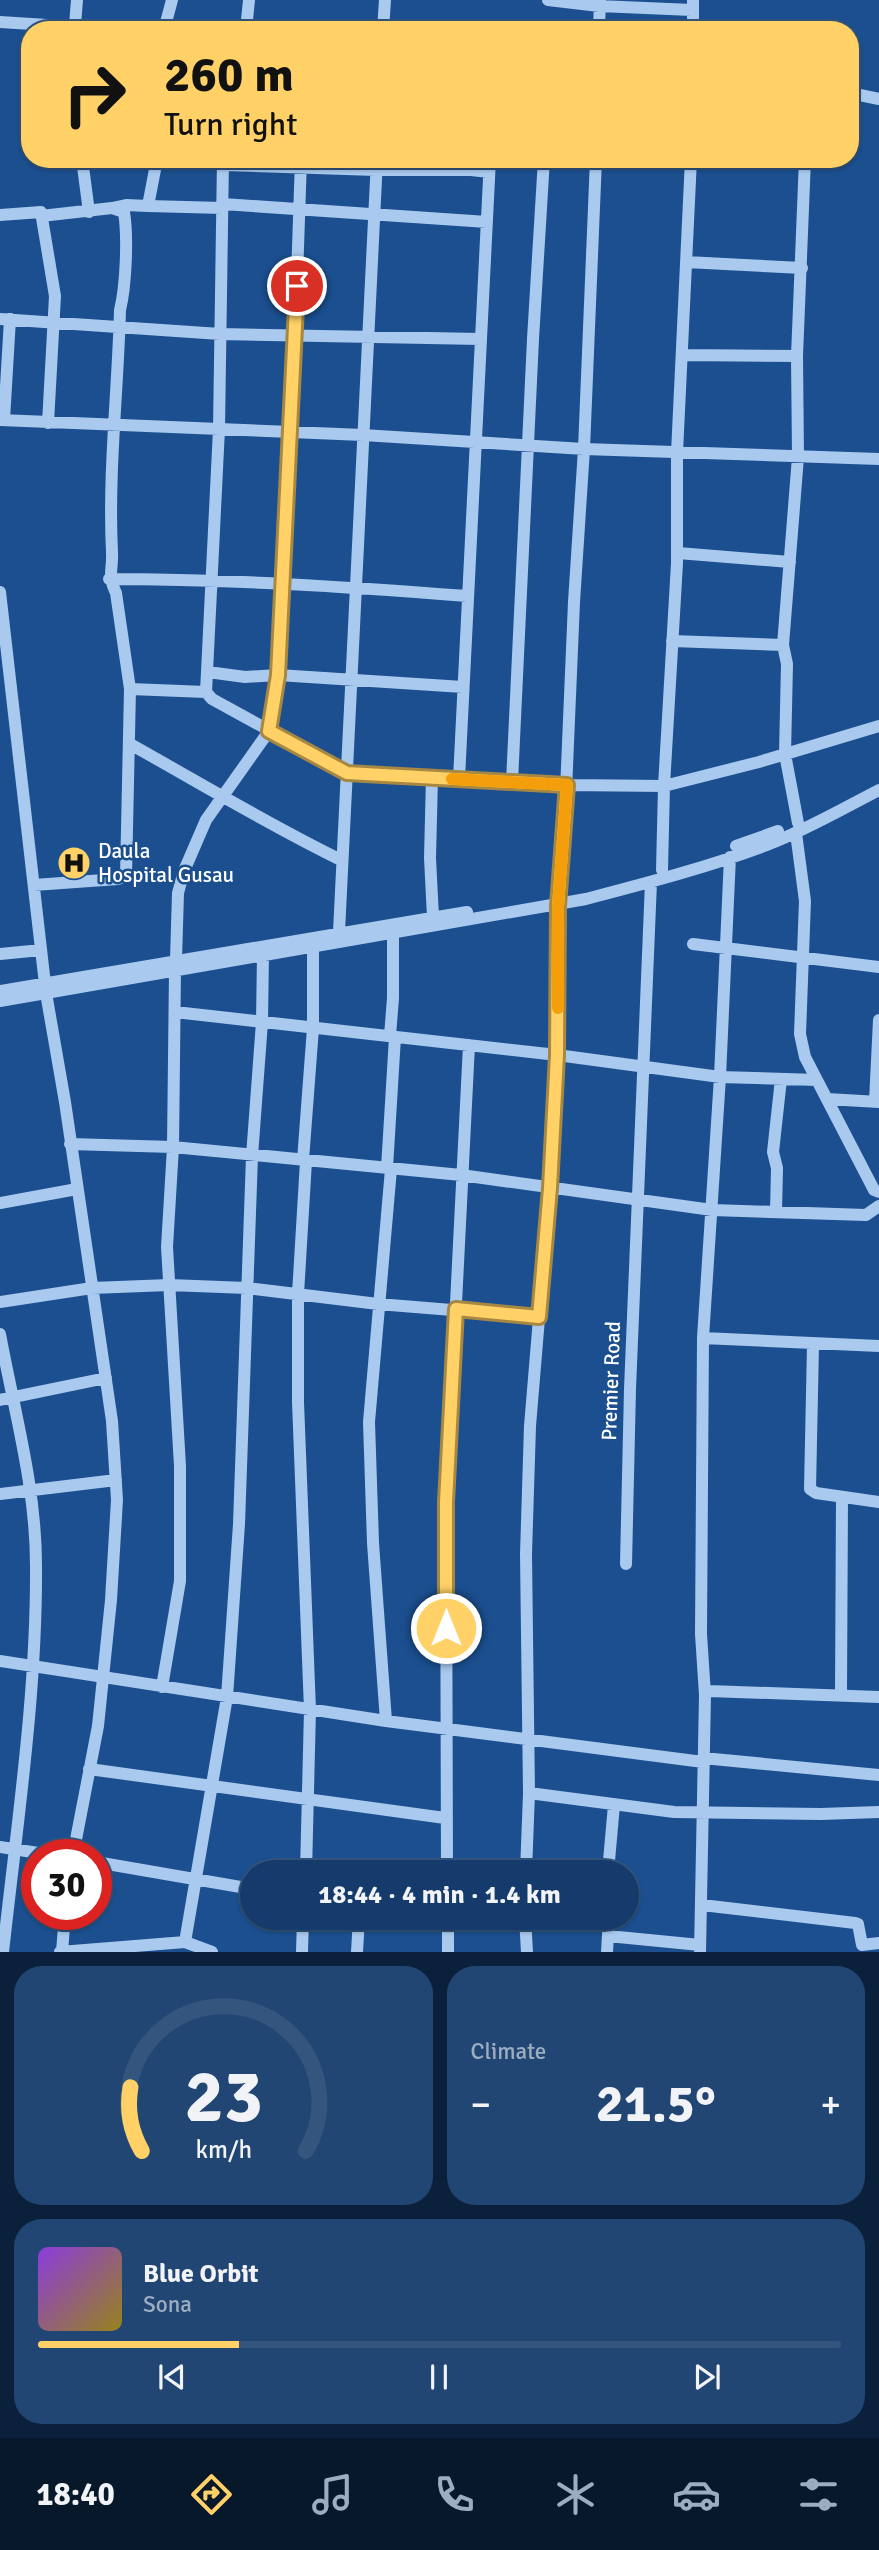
<!DOCTYPE html>
<meta charset="utf-8">
<style>
:root{--surface:#143b6b;--page:#214673;--text:#f1f3f6;--muted:#9dadc1;--line:#33557e;--accent:#ffd166}
body{margin:0;font-family:Signika,sans-serif;background:var(--page);color:var(--text);height:100vh;display:flex;flex-direction:column;font-size:26px;white-space:nowrap}
*{box-sizing:border-box;margin:0}
p{font-size:23px;color:var(--muted)}
.icon{flex:none;width:38px;height:38px;fill:none;stroke:currentColor;stroke-width:2;stroke-linecap:round;stroke-linejoin:round}
.map{position:relative;height:1952px;overflow:hidden}
.drawer{display:flex;flex-direction:column;gap:14px;padding:14px;background:#0b203b;flex:1}
.drawer>*{flex:none}
.guide{position:absolute;left:21px;top:21px;width:838px;height:147px;border-radius:28px;box-shadow:0 2px 5px #0004,0 0 0 2px var(--line);background:#ffd166;color:#111;overflow:hidden}
.speed{position:absolute;left:21px;top:1839px;display:flex;gap:14px;font-size:35px;font-weight:700;text-align:center}
.speed>*{display:grid;place-content:center;width:91px;height:91px;border-radius:50%;background:var(--surface);box-shadow:0 2px 5px #0004,0 0 0 2px var(--line);line-height:1}
.speed .limit{border:10px solid #d22;background:#fff;color:#111}
.pin{position:absolute;display:grid;place-items:center;width:60px;height:60px;color:#fff;margin:-30px;border:4px solid #fff;border-radius:50%;box-shadow:0 2px 7px #0007}
.me{position:absolute;width:77px;margin:-38px;rotate:0deg;stroke-linejoin:round;filter:drop-shadow(0 0 5px #0008)}
.turn{display:flex;align-items:center;gap:24px;height:147px;padding:0 28px;font-size:32px}
.turn .icon{width:91px;height:91px;stroke-width:2.5}
.turn b{display:block;font-size:49px;line-height:60px}
.big{font-size:52px;font-weight:700;line-height:1.1}
.drawer .tile{flex:1;display:flex;flex-direction:column;justify-content:center;gap:10px;min-width:0;padding:0 24px;border-radius:28px;background:var(--page)}
.drawer .dial{align-items:center;gap:0}
.dial svg{height:182px;overflow:visible;fill:none;stroke:var(--line);stroke-width:7;stroke-linecap:round;text-anchor:middle}
.dial text{fill:var(--text);stroke:none}
.song{display:flex;align-items:center;gap:21px}
.cover{width:84px;height:84px;border-radius:10px;background:linear-gradient(135deg,hsl(270 70% 55%),hsl(50 70% 35%))}
.played{height:7px;border-radius:4px;background:linear-gradient(90deg,var(--accent) 25%,var(--line) 25%)}
.keys{display:flex;justify-content:space-around;direction:ltr}
.heat{display:flex;justify-content:space-between;align-items:center;font-size:38px;direction:ltr}
.drawer .tiles{flex:1;display:grid;gap:14px;grid-template-columns:1fr 1fr}
.tile:last-child{grid-column:span 2}
.trip{position:absolute;left:240px;top:1860px;width:399px;height:70px;border-radius:35px;background:var(--surface);box-shadow:0 2px 5px #0004,0 0 0 2px var(--line);font-weight:700;line-height:70px;text-align:center}
.tab-bar{display:flex;height:112px;justify-content:space-around;align-items:center;background:#08182b;color:var(--muted)}
.tab-bar .icon{width:49px;height:49px}
.tab-bar .active{color:var(--accent)}
.tab-bar b{font-size:32px;color:var(--text)}
.map>svg:first-child{display:block}
</style>
<div class="map">
<svg width="879" height="1952" viewBox="0 0 879 1952">
<rect width="100%" height="100%" fill="#1b4f8f"/>
<g fill="none" stroke-linecap="round" stroke-linejoin="round">
<path stroke="#a9c9ee" stroke-width="12" d="M548 0 599 6 692 10
M693 0V30
M0 22 126 30
M75 25 77 0
M164 30 172 0
M246 30 249 0
M383 30 385 0
M599 30 600 0
M850 93 879 99
M82 159 89 212
M223 165 376 170H471L489 172
M223 204 487 222
M148 206 223 208
M112 208 126 205 148 206 157 159
M0 215 41 212 55 296 48 423
M686 262 802 268
M0 319 220 334 481 339
M682 355 797 356
M0 420 363 435 584 449 879 459
M4 420 10 319
M678 553 790 562
M109 579C229 579 348 587 467 596
M0 592 45 984
M672 641 783 645 798 457 797 356 805 159
M783 645 787 664 785 754 798 823
M208 672 245 677 278 675 463 687
M130 689 206 692 212 699 347 773 567 785 664 786 759 762 879 726
M206 692 219 429 223 159
M130 744C200 783 269 825 341 860
M432 777 430 858 433 917
M459 779 490 159
M512 782 533 339 544 159
M796 833 805 901 800 1034 805 1057 874 1190 879 1192
M736 846 778 831
M662 870 664 786 677 563V453L691 159
M34 885 118 879 126 876 130 689 116 593C107 574 113 571 112 552 108 472 118 390 120 310 126 286 128 237 124 212L112 208 41 216
M339 932 377 159
M693 944 879 967
M0 954 41 950
M176 959 178 893 184 871 206 820 269 731 278 675 295 336 301 159
M0 991 467 912
M46 993 65 1102 112 1421 117 1500 111 1600 98 1726 73 1855
M0 1001 586 899C647 883 709 867 767 845 806 830 842 809 879 790
M175 1012 557 1055 720 1077 817 1080
M390 1036 393 998V932
M827 1099 879 1102
M875 1101 879 1020
M70 1144 173 1147 461 1175 712 1210 866 1215 879 1206
M303 1160 313 1028V945
M387 1168 395 1037
M0 1203 77 1189
M776 1212 777 1168 773 1152 781 1079
M0 1302 92 1288 169 1285 247 1288 378 1304 539 1317
M0 1334C14 1410 36 1487 36 1565 37 1693 17 1824 3 1952
M703 1338 879 1346
M813 1345 810 1489 816 1493 879 1502
M0 1400 106 1378
M0 1494 116 1480
M626 1564 630 1389 651 882
M0 1661 386 1721 703 1762
M162 1687 180 1581V1466L167 1247 173 1147 175 970
M705 1695 701 1634 703 1338 720 1077 730 857
M841 1695 842 1498
M386 1721 373 1543 369 1422 391 1169
M703 1758 879 1775
M89 1769 445 1818
M529 1793 674 1812 821 1814 879 1812
M0 1847 51 1855
M96 1862 252 1889
M306 1872 310 1710 298 1402V1294L306 1161
M447 1872 446 1502 469 1045
M526 1872 529 1793 526 1554 530 1426 550 1187 557 1055 558 906 565 814 574 602 584 449 596 159
M608 1872 614 1805
M702 1905 855 1923 858 1924 862 1945 879 1943
M426 1918 448 1922
M448 1918V1952
M525 1918 527 1952
M608 1936 700 1945
M185 1942 227 1697 239 1524 252 1156 262 1022 263 954
M60 1952 185 1942 212 1952
M62 1952 65 1914
M302 1952 303 1918
M357 1952 359 1918
M607 1952 609 1918
M700 1952 705 1695 709 1691 879 1697"/>
</g>
<g fill="none" stroke-linecap="round" stroke-linejoin="round">
<defs>
<path id="route" d="M297 286 278 675 269 731 347 773 567 785 558 906 557 1055 550 1188 539 1317 456 1309 446 1502V1628"/>
</defs>
<use href="#route" stroke="#a68842" stroke-width="18"/>
<use href="#route" stroke="#ffd166" stroke-width="12"/>
<path stroke="#f59e0b" stroke-width="12" d="M452 779 567 785 558 906V1008"/>
</g>
<defs>
<symbol id="hospital-disc" viewBox="-11 -11 22 22"><circle r="9.5" fill="#ffd166" stroke="#1b4f8f"/><path d="M-5-5h3v3.5h4V-5h3V5h-3V1.5h-4V5h-3Z" fill="#111"/></symbol>
</defs>
<g fill-rule="evenodd">
<use href="#hospital-disc" x="55" y="844" width="38" height="38"/>
</g>
<g text-anchor="middle" stroke-width="5" stroke-linejoin="round" paint-order="stroke">
<g font-size="21" fill="#fff" stroke="#1b4f8f" text-anchor="start">
<text x="98" y="858">Daula<tspan x="98" dy="24">Hospital Gusau</tspan></text>
</g>
<g font-size="21" fill="#fff" stroke="#1b4f8f">
<text transform="translate(611 1381) rotate(-88)" y="7">Premier Road</text>
</g>
</g>
</svg>
<div class="speed"><div class="limit">30</div></div>
<div class="pin" style="left:297px;top:286px;background:#d93025"><svg class="icon" aria-label="arrive" viewBox="0 0 24 24"><path d="M6 21V4h12l-3 4 3 4H6"/></svg></div>
<svg class="me" style="left:446px;top:1628px" viewBox="-20 -20 40 40"><circle r="17" fill="#ffd166" stroke="#fff" stroke-width="3"/><path d="M0-11L8 9 0 5-8 9z" fill="#fff"/></svg>
<div class="trip">18:44 · 4 min · 1.4 km</div>
<div class="guide">
<div class="turn"><svg class="icon" aria-label="right" viewBox="0 0 24 24"><path d="M7 20v-9h11M14 6l5 5-5 5"/></svg><div><b>260 m</b>Turn right</div></div>
</div>
</div>
<section class="drawer">
<div class="tiles">
<div class="tile dial"><svg viewBox="0 0 100 80">
<path d="M14 69A42 42 0 1 1 86 69"/>
<path d="M14 69A42 42 0 0 1 9 41" stroke="#ffd166"/>
<text x="50" y="56" font-size="32" font-weight="700">23</text>
<text x="50" y="72" font-size="11">km/h</text>
</svg></div>
<div class="tile"><p>Climate</p>
<div class="heat"><a>−</a><b class="big">21.5°</b><a>+</a></div>
</div>
<div class="tile">
<div class="song"><i class="cover"></i><div><b>Blue Orbit</b><p>Sona</p></div></div>
<div class="played"></div>
<div class="keys"><svg class="icon" aria-label="previous" viewBox="0 0 24 24"><path d="M18 5L8 12l10 7zM5 5v14"/></svg><svg class="icon" aria-label="pause" viewBox="0 0 24 24"><path d="M8 5v14M16 5v14"/></svg><svg class="icon" aria-label="next" viewBox="0 0 24 24"><path d="M6 5l10 7-10 7zM19 5v14"/></svg></div>
</div>
</div>
</section>
<nav class="tab-bar">
<b>18:40</b>
<svg class="icon active" aria-label="directions" viewBox="0 0 24 24"><path d="M12 3l9 9-9 9-9-9zM9 14v-3h6M13 9l2 2-2 2"/></svg>
<svg class="icon" aria-label="music" viewBox="0 0 24 24"><path d="M9 18V5l10-2v13"/><circle cx="6" cy="18" r="3"/><circle cx="16" cy="16" r="3"/></svg>
<svg class="icon" aria-label="phone" viewBox="0 0 24 24"><path d="M5 4h4l2 5-3 2q2 4 5 5l2-3 5 2v4C11 20 4 13 5 4z"/></svg>
<svg class="icon" aria-label="climate" viewBox="0 0 24 24"><path d="M12 3v18M4 7l16 10M4 17L20 7"/></svg>
<svg class="icon" aria-label="car" viewBox="0 0 24 24"><path d="M5 17H2v-5l4-1 3-4h7l3 4 3 1v5h-3M9 17h6M6 11h13"/><circle cx="7" cy="17" r="2"/><circle cx="17" cy="17" r="2"/></svg>
<svg class="icon" aria-label="filters" viewBox="0 0 24 24"><path d="M4 7h16M4 17h16"/><circle cx="9" cy="7" r="2"/><circle cx="15" cy="17" r="2"/></svg>
</nav>
